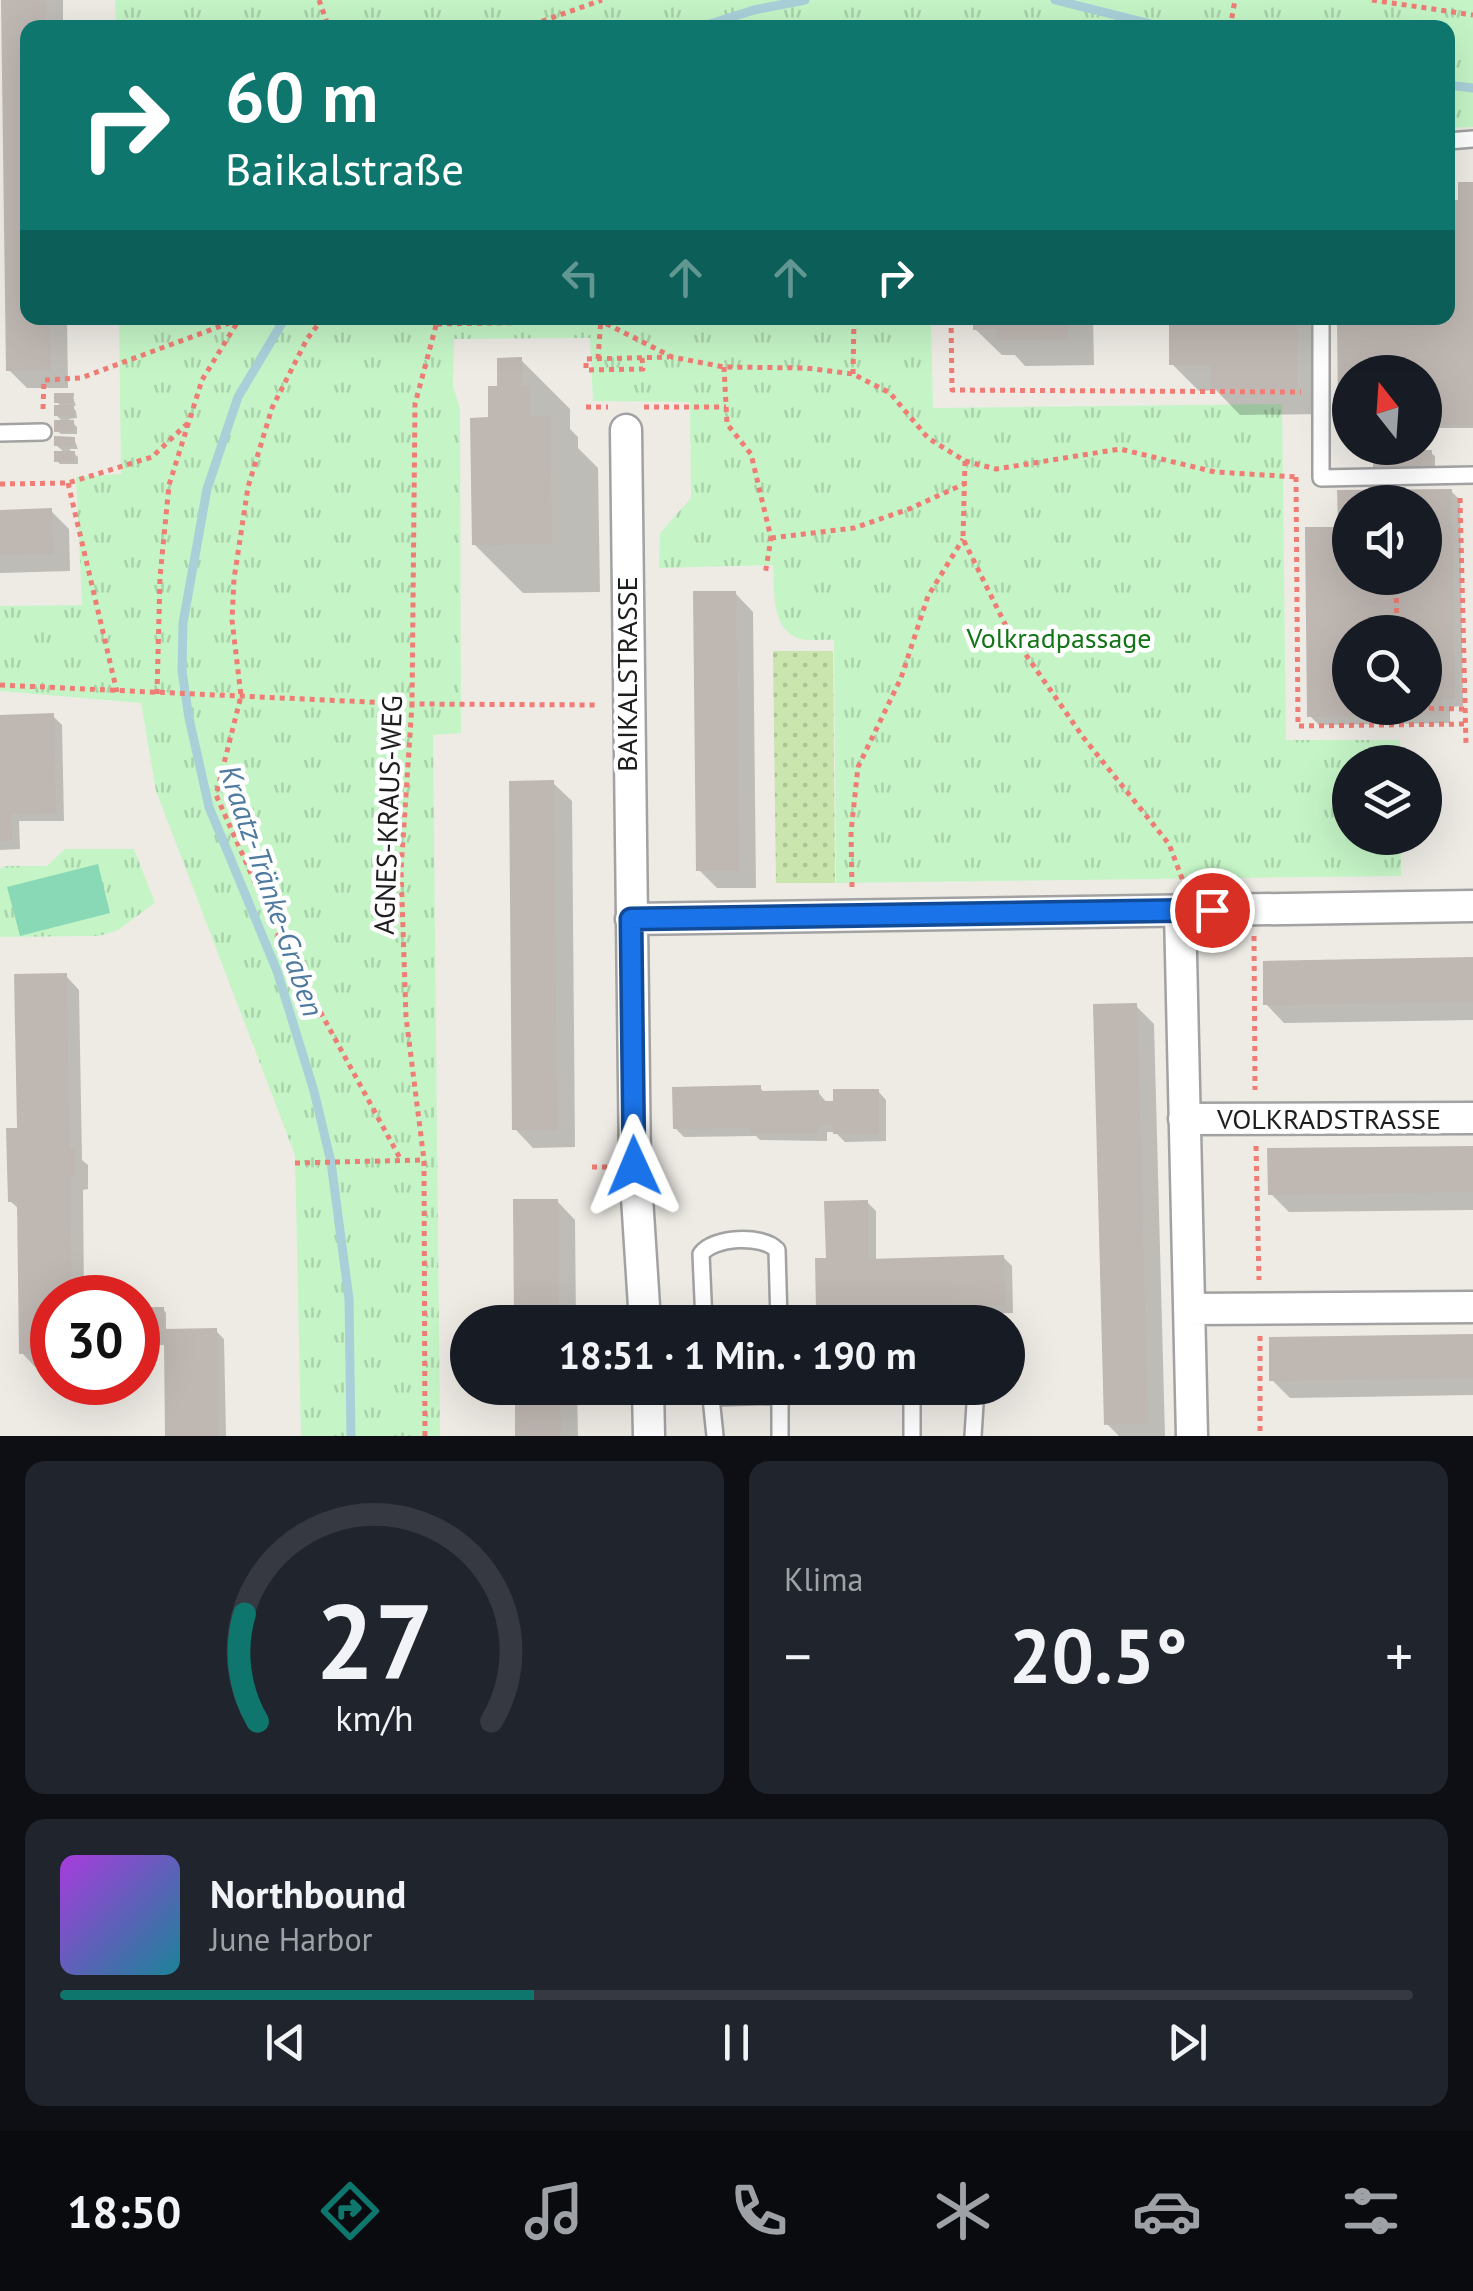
<!DOCTYPE html>
<html lang="de">
<meta charset="utf-8">
<style>
:root{--surface:#171b24;--page:#20242c;--text:#f1f3f6;--muted:#9ea1a6;--line:#363941;--accent:#0f766e}
body{margin:0;font-family:"PT Sans",sans-serif;background:var(--page);color:var(--text);height:100vh;display:flex;flex-direction:column;font-size:38px;white-space:nowrap}
*{box-sizing:border-box;margin:0}
p{font-size:32px;color:var(--muted)}
.icon{flex:none;width:55px;height:55px;fill:none;stroke:currentColor;stroke-width:2;stroke-linecap:round;stroke-linejoin:round}
.map{position:relative;height:1436px;overflow:hidden}
.sheet{display:flex;flex-direction:column;gap:25px;padding:25px;background:#0d0f14;flex:1}
.sheet>*{flex:none}
.top-card{position:absolute;left:20px;top:20px;width:1435px;height:305px;border-radius:20px;box-shadow:0 10px 40px #0002;background:#0f766e;color:#fff;overflow:hidden}
.needle{width:65px;rotate:343deg}
.controls{position:absolute;left:1332px;top:355px;display:grid;gap:20px}
.controls a{display:grid;place-items:center;width:110px;height:110px;border-radius:50%;background:var(--surface);box-shadow:0 10px 40px #0002;font-size:50px}
.speed{position:absolute;left:30px;top:1275px;display:flex;gap:20px;font-size:50px;font-weight:700;text-align:center}
.speed>*{display:grid;place-content:center;width:130px;height:130px;border-radius:50%;background:var(--surface);box-shadow:0 10px 40px #0002;line-height:1}
.speed .limit{border:15px solid #d22;background:#fff;color:#111}
.pin{position:absolute;display:grid;place-items:center;width:85px;height:85px;color:#fff;margin:-42px;border:5px solid #fff;border-radius:50%;box-shadow:0 2px 10px #0007}
.me{position:absolute;width:110px;margin:-55px;rotate:359deg;stroke-linejoin:round;filter:drop-shadow(0 0 8px #0008)}
.turn{display:flex;align-items:center;gap:35px;height:210px;padding:0 40px;font-size:45px}
.turn .icon{width:130px;height:130px;stroke-width:2.5}
.turn b{display:block;font-size:70px;line-height:85px}
.lanes{display:flex;align-items:center;height:95px;padding:0 40px;background:#0003;justify-content:center;gap:50px;direction:ltr}
.lanes .off{opacity:.35}
.big{font-size:75px;font-weight:700;line-height:1.1}
.sheet .widget{flex:1;display:flex;flex-direction:column;justify-content:center;gap:15px;min-width:0;padding:0 35px;border-radius:20px;background:var(--page)}
.sheet .dial{align-items:center;gap:0}
.dial svg{height:260px;overflow:visible;fill:none;stroke:var(--line);stroke-width:7;stroke-linecap:round;text-anchor:middle}
.dial text{fill:var(--text);stroke:none}
.song{display:flex;align-items:center;gap:30px}
.cover{width:120px;height:120px;border-radius:15px;background:linear-gradient(135deg,hsl(280 70% 55%),hsl(190 70% 35%))}
.played{height:10px;border-radius:5px;background:linear-gradient(90deg,var(--accent) 35%,var(--line) 35%)}
.keys{display:flex;justify-content:space-around;direction:ltr}
.heat{display:flex;justify-content:space-between;align-items:center;font-size:55px;direction:ltr}
.sheet .tiles{flex:1;display:grid;gap:25px;grid-template-columns:1fr 1fr}
.widget:last-child{grid-column:span 2}
.trip{position:absolute;left:450px;top:1305px;width:575px;height:100px;border-radius:50px;background:var(--surface);box-shadow:0 10px 40px #0002;font-weight:700;line-height:100px;text-align:center}
.tab-bar{display:flex;height:160px;justify-content:space-around;align-items:center;background:#090b0e;color:var(--muted)}
.tab-bar .icon{width:70px;height:70px}
.tab-bar .current{color:var(--accent)}
.tab-bar b{font-size:45px;color:var(--text)}
.map>svg:first-child{display:block}
</style>
<div class="map">
<svg width="1473" height="1436" viewBox="0 0 1473 1436">
<defs>
<pattern id="grass-dots" width="8" height="8" patternUnits="userSpaceOnUse" patternTransform="scale(2.5)"><rect width="8" height="8" fill="#cbe5af"/><path d="M2 2h.1M6 6h.1" fill="none" stroke="#aec496" stroke-width="1.8" stroke-linecap="round"/></pattern>
<pattern id="park-tufts" width="24" height="20" patternUnits="userSpaceOnUse" patternTransform="scale(2.5)"><rect width="24" height="20" fill="#c5f5c7"/><path d="M3 7l-1-3M5 7V3M7 7l1-3M15 17l-1-3M17 17v-4M19 17l1-3" fill="none" stroke="#a9d2aa"/></pattern>
</defs>
<rect width="100%" height="100%" fill="#eeebe5"/>
<path fill="url(#grass-dots)" d="M773 651H833L835 883H776Z"/>
<path fill="url(#park-tufts)" d="M115 0H1473V127L1448 128V28H116Z
M119 318H931L933 408 1282 404 1286 740H1400V762H1350V838H1401V876L836 883 834 640C824 639 810 641 800 639 770 630 775 589 773 565L659 568 660 533 691 498 690 402 593 401 590 338 454 339 453 386 460 409 461 733 433 735 440 1436H301L295 1155 156 791 141 703 0 691V606L82 605 76 477 121 474Z
M65 849H134L155 903 118 930 99 936 0 937V869L5 866H47Z"/>
<path fill="#89d8b6" d="M98 864 110 913 20 936 7 887Z"/>
<path fill="#0003" fill-rule="evenodd" d="M4 0H63V28H28V318H67L68 388H27L9 370Z
M1473 186V428H1425V372H1350V416H1344L1340 413 1339 318H1448V202H1461Z
M975 318H1093L1094 365 1025 366 1015 355H1002L975 329Z
M1171 318H1322L1323 414 1240 415 1216 390 1199 391 1172 364Z
M521 360 570 409V429L578 437V448L598 468 600 592 523 593 474 544 491 420 500 389Z
M72 395 76 406 71 405 76 411 77 418 69 419 77 427V434H61L57 431 64 423 56 415 62 408 56 401Z
M74 439 78 449H69L78 457V464H60L56 460 65 453 56 445Z
M1431 453 1435 456V471H1379L1375 467Z
M1451 491 1460 500 1463 706 1450 707V723L1319 725 1310 716 1340 529V492ZM1350 502H1425V578H1350ZM1350 632H1425V708H1350Z
M51 511 69 529 70 571 0 573V512Z
M735 593 753 612 756 888H717L699 870Z
M53 716 62 725 64 821H19L20 849 0 850V717Z
M553 783 572 801 575 1147 533 1148 515 1129Z
M1473 960V1020L1284 1023 1266 1004Z
M66 976 79 990 82 1160 88 1165V1189L83 1190 84 1298H52V1366L35 1367 22 1353 20 1210 10 1201 19 1130Z
M1136 1006 1154 1024 1165 1436H1119L1106 1423Z
M760 1088 766 1094 818 1092 827 1103 878 1091 886 1100V1141L845 1142 835 1132H827V1141L760 1140 756 1136 684 1137 675 1128Z
M1473 1148V1210L1289 1212 1271 1194Z
M557 1201 575 1220 576 1322H517L515 1202Z
M867 1202 876 1211V1261L1003 1257 1012 1266 1013 1313 827 1318 819 1309 828 1260Z
M163 1309 166 1313V1332L216 1331 224 1339 226 1436H168L166 1345 138 1346V1310Z
M1473 1336V1395L1290 1398 1272 1380Z
M517 1388H577L578 1436H518Z"/>
<g fill="none" stroke-linecap="round" stroke-linejoin="round">
<path stroke="#a9d0d9" stroke-width="9" d="M1055 0 1167 28
M697 28 754 10 805 0
M1448 85 1473 88
M285 318 238 397 207 489 183 623 182 671 189 718 209 807 277 971 314 1091 331 1162 349 1299 351 1436"/>
</g>
<path fill="#bfb7b2" fill-rule="evenodd" d="M1 0H46V28H28V318H50L51 371H6Z
M1458 182H1473V425H1425V372H1350V414H1338L1337 318H1448V200H1458Z
M973 318H1068V339L996 340 997 329 973 330Z
M1169 318H1297V389H1211V365H1169Z
M522 357V386H530V417L550 416 552 544 472 545 470 418 488 417V386H497V358Z
M54 393H74L73 403H54Z
M54 405H74V416H54Z
M54 420H74V431L54 432Z
M54 436 75 437V446H54Z
M1373 450H1432V468H1373Z
M54 451H75V461L54 462Z
M1452 489 1455 699H1442V715L1307 717 1305 527H1338L1337 490ZM1350 502H1425V578H1350ZM1350 632H1425V708H1350Z
M52 508 53 554 0 555V510Z
M693 591H736L739 871H696Z
M54 713 56 813 11 814 12 841 0 842V715Z
M554 780 557 1130H512L509 781Z
M1473 957V1002L1263 1005V961Z
M67 973 69 1149H75V1177H70L72 1298H52V1353L19 1354 17 1202H8L6 1128H17L14 974Z
M1137 1003 1148 1423 1104 1425 1093 1004Z
M761 1085V1091L819 1090V1101H833V1089H879V1134H833V1124L819 1125V1133H749V1128L673 1129 672 1087Z
M1473 1146V1192L1268 1195 1267 1148Z
M513 1199H558L559 1322H514Z
M868 1200V1259L1004 1255 1005 1305 816 1310 815 1258H826L824 1201Z
M138 1307H164V1329L217 1328 218 1436H165L164 1343H138Z
M1473 1334V1378L1269 1381V1337Z
M515 1388H560L561 1436H515Z"/>
<g fill="none" stroke-linecap="round" stroke-linejoin="round">
<defs>
<path id="service" d="M1448 141 1473 139
M1321 318V478L1473 475
M0 433 43 432
M704 1318 779 1315
M704 1322 701 1254C713 1237 762 1234 777 1250L779 1322
M710 1388 715 1436
M780 1388V1436
M912 1391V1436
M711 1397 976 1390
M973 1436 976 1388"/>
<path id="minor" d="M626 430 635 1166 645 1322
M1180 911 1192 1436
M631 919 1473 906
M1184 1119 1473 1118
M1189 1309 1473 1307
M648 1388 649 1436"/>
</defs>
<use href="#service" stroke="#a2a2a2" stroke-width="20"/>
<use href="#minor" stroke="#a2a2a2" stroke-width="35"/>
<path stroke="#ef7d75" stroke-width="5" stroke-dasharray="5 5" stroke-linecap="butt" d="M319 0 329 28
M1372 0 1473 15
M523 28 602 0
M1230 28 1235 0
M323 318 307 339 272 408 248 487 234 579 232 620 241 696 216 795 278 934 401 1160
M951 318 952 390 1301 392
M437 324 601 321 672 357 724 367 806 368 853 374 890 393 928 438 965 461 996 469 1120 449 1215 472 1298 477
M642 358 643 369 586 370V359L669 357
M598 359 601 318
M724 367 727 424 751 454 771 538 765 575
M853 374 854 318
M586 407H608
M644 407H726
M43 409 44 380 81 378 237 320
M965 461 963 539 1006 626 1083 737 1169 844 1183 881
M1296 477 1298 726 1465 724
M68 483 117 692
M0 484 68 483 152 457 189 422
M1460 498 1466 744
M771 538 854 528 909 509 964 484
M1396 578 1397 632
M0 685 412 704 599 705
M157 694 160 577 169 485 202 380 240 318
M1425 704H1432
M1398 708V711H1412
M1409 708 1465 709
M852 887 851 832 858 767 901 678 928 596 963 539
M1254 936 1255 1090
M1256 1146 1259 1280
M295 1163 424 1160
M592 1167H609
M1260 1336V1436
M425 1436 424 1160 406 1017 401 870 412 704 415 404 438 318"/>
<use href="#service" stroke="#fff" stroke-width="15"/>
<use href="#minor" stroke="#fff" stroke-width="30"/>
</g>
<g fill="none" stroke-linecap="round" stroke-linejoin="round">
<defs>
<path id="route" d="M634 1166 631 919 1212 910"/>
</defs>
<use href="#route" stroke="#114b97" stroke-width="25"/>
<use href="#route" stroke="#1a73e8" stroke-width="18"/>
</g>
<g text-anchor="middle" stroke-width="9" stroke-linejoin="round" paint-order="stroke">
<g font-size="28" fill="#147518" stroke="#fff">
<text x="1059" y="648">Volkradpassage</text>
</g>
<g font-size="28" fill="#1e1e1e" stroke="#fff">
<text transform="translate(627 674) rotate(-90)" y="10">BAIKALSTRASSE</text>
<text transform="translate(388 815) rotate(-88)" y="10">AGNES-KRAUS-WEG</text>
<text x="1329" y="1129">VOLKRADSTRASSE</text>
</g>
<g font-size="30" font-style="italic" fill="#4f7aa0" stroke="#fff">
<text transform="translate(271 891) rotate(71)" y="10">Kraatz-Tränke-Graben</text>
</g>
</g>
</svg>
<div class="controls">
<a><svg class="needle" viewBox="-14 -14 28 28"><path d="M0-13l5 13h-10z" fill="#e53935"/><path d="M0 13l5-13h-10z" fill="#9ea1a6"/></svg></a>
<a><svg class="icon" aria-label="sound" viewBox="0 0 24 24"><path d="M4 9h4l5-4v14l-5-4H4zM17 9q2 3 0 6"/></svg></a>
<a><svg class="icon" aria-label="search" viewBox="0 0 24 24"><circle cx="10" cy="10" r="6"/><path d="M15 15l6 6"/></svg></a>
<a><svg class="icon" aria-label="layers" viewBox="0 0 24 24"><path d="M12 4l9 5-9 5-9-5zM3 14l9 5 9-5"/></svg></a>
</div>
<div class="speed"><div class="limit">30</div></div>
<div class="pin" style="left:1212px;top:910px;background:#d93025"><svg class="icon" aria-label="arrive" viewBox="0 0 24 24"><path d="M6 21V4h12l-3 4 3 4H6"/></svg></div>
<svg class="me" style="left:634px;top:1166px" viewBox="-20 -20 40 40"><path d="M0-17L14 15 0 8-14 15z" fill="#1a73e8" stroke="#fff" stroke-width="4"/></svg>
<div class="trip">18:51 · 1 Min. · 190 m</div>
<div class="top-card">
<div class="turn"><svg class="icon" aria-label="right" viewBox="0 0 24 24"><path d="M7 20v-9h11M14 6l5 5-5 5"/></svg><div><b>60 m</b>Baikalstraße</div></div>
<div class="lanes"><svg class="icon off" aria-label="left" viewBox="0 0 24 24"><path d="M17 20v-9H6M10 6l-5 5 5 5"/></svg><svg class="icon off" aria-label="ahead" viewBox="0 0 24 24"><path d="M12 20V5M6 11l6-6 6 6"/></svg><svg class="icon off" aria-label="ahead" viewBox="0 0 24 24"><path d="M12 20V5M6 11l6-6 6 6"/></svg><svg class="icon" aria-label="right" viewBox="0 0 24 24"><path d="M7 20v-9h11M14 6l5 5-5 5"/></svg></div>
</div>
</div>
<section class="sheet">
<div class="tiles">
<div class="widget dial"><svg viewBox="0 0 100 80">
<path d="M14 69A42 42 0 1 1 86 69"/>
<path d="M14 69A42 42 0 0 1 10 36" stroke="#0f766e"/>
<text x="50" y="56" font-size="32" font-weight="700">27</text>
<text x="50" y="72" font-size="11">km/h</text>
</svg></div>
<div class="widget"><p>Klima</p>
<div class="heat"><a>−</a><b class="big">20.5°</b><a>+</a></div>
</div>
<div class="widget">
<div class="song"><i class="cover"></i><div><b>Northbound</b><p>June Harbor</p></div></div>
<div class="played"></div>
<div class="keys"><svg class="icon" aria-label="previous" viewBox="0 0 24 24"><path d="M18 5L8 12l10 7zM5 5v14"/></svg><svg class="icon" aria-label="pause" viewBox="0 0 24 24"><path d="M8 5v14M16 5v14"/></svg><svg class="icon" aria-label="next" viewBox="0 0 24 24"><path d="M6 5l10 7-10 7zM19 5v14"/></svg></div>
</div>
</div>
</section>
<nav class="tab-bar">
<b>18:50</b>
<svg class="icon current" aria-label="directions" viewBox="0 0 24 24"><path d="M12 3l9 9-9 9-9-9zM9 14v-3h6M13 9l2 2-2 2"/></svg>
<svg class="icon" aria-label="music" viewBox="0 0 24 24"><path d="M9 18V5l10-2v13"/><circle cx="6" cy="18" r="3"/><circle cx="16" cy="16" r="3"/></svg>
<svg class="icon" aria-label="phone" viewBox="0 0 24 24"><path d="M5 4h4l2 5-3 2q2 4 5 5l2-3 5 2v4C11 20 4 13 5 4z"/></svg>
<svg class="icon" aria-label="climate" viewBox="0 0 24 24"><path d="M12 3v18M4 7l16 10M4 17L20 7"/></svg>
<svg class="icon" aria-label="car" viewBox="0 0 24 24"><path d="M5 17H2v-5l4-1 3-4h7l3 4 3 1v5h-3M9 17h6M6 11h13"/><circle cx="7" cy="17" r="2"/><circle cx="17" cy="17" r="2"/></svg>
<svg class="icon" aria-label="filters" viewBox="0 0 24 24"><path d="M4 7h16M4 17h16"/><circle cx="9" cy="7" r="2"/><circle cx="15" cy="17" r="2"/></svg>
</nav>
